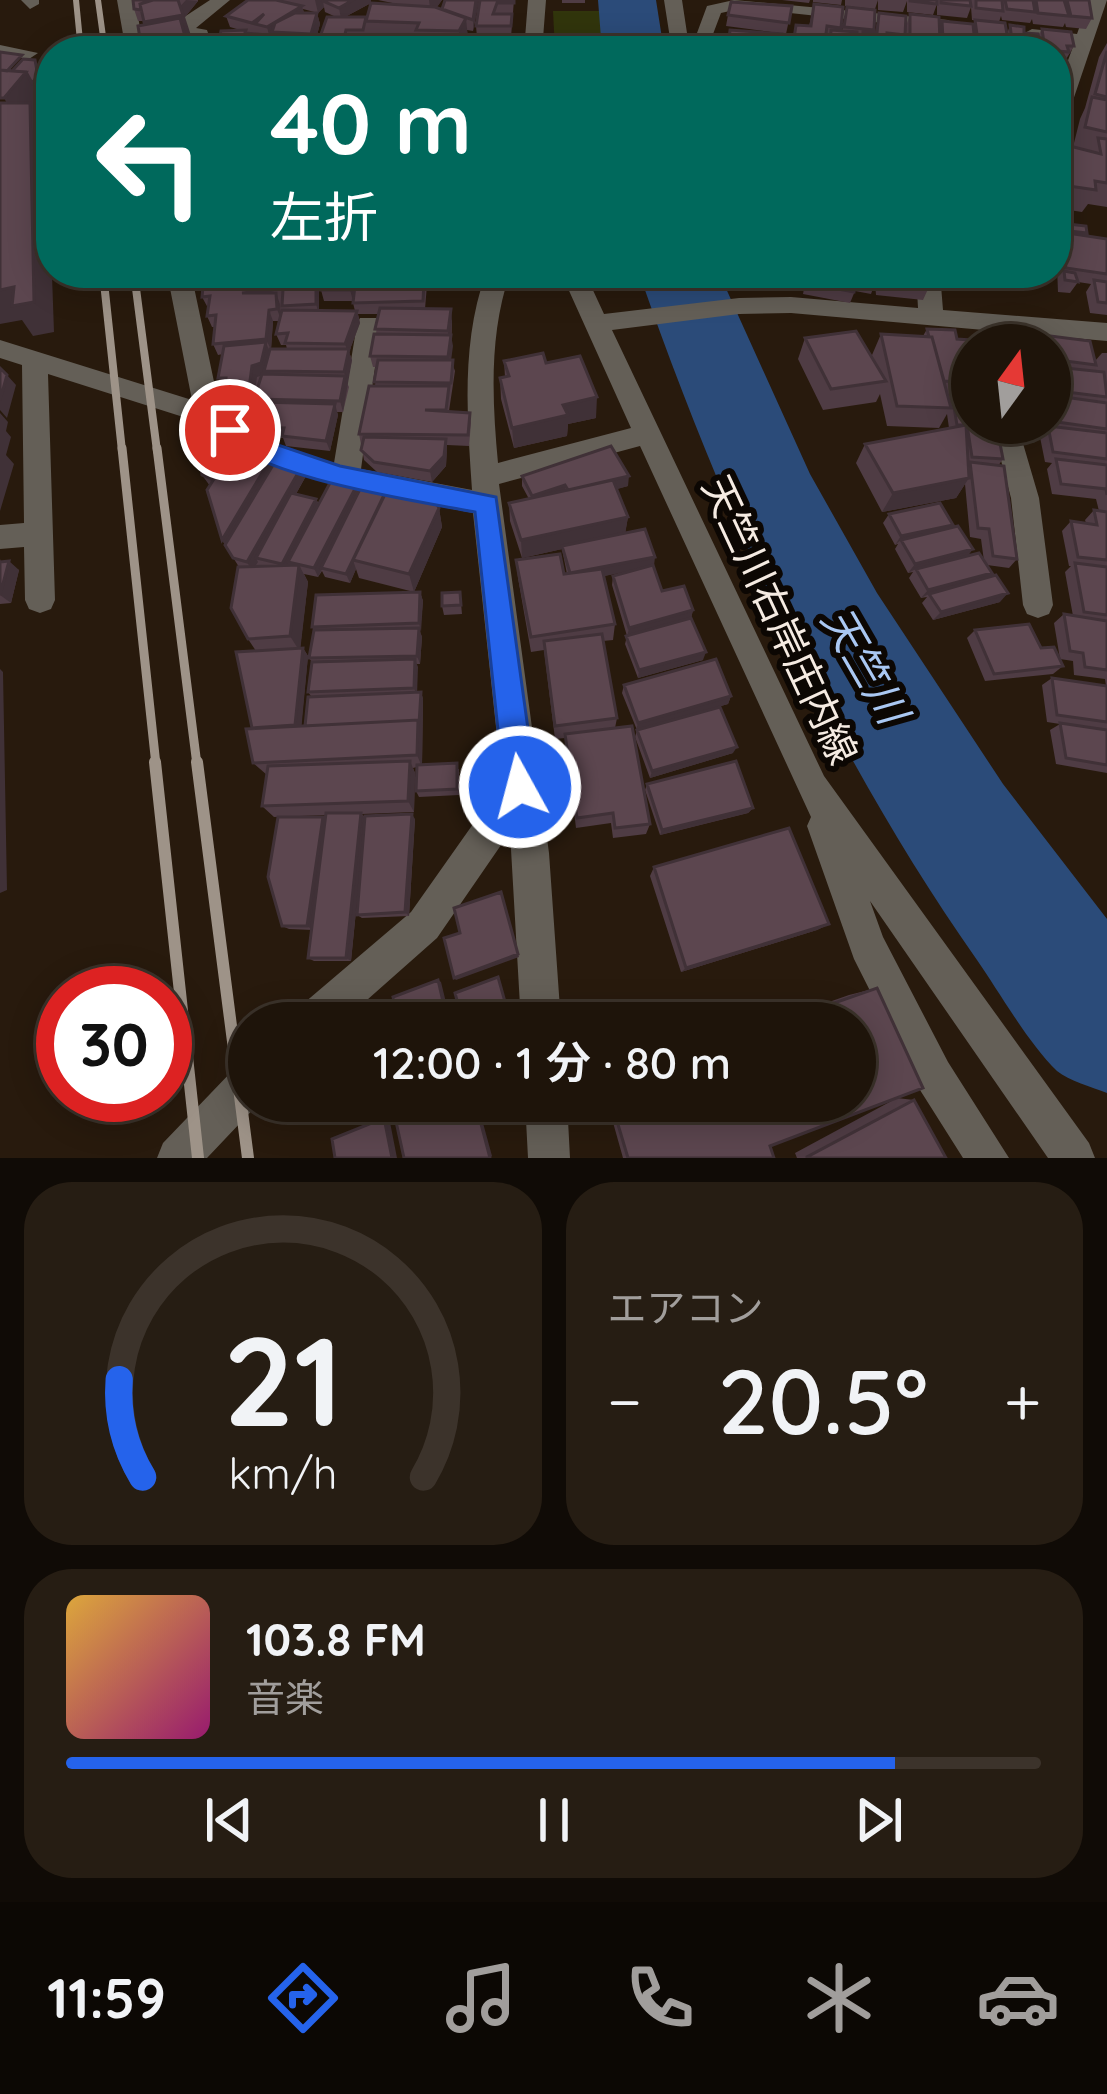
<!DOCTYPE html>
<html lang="ja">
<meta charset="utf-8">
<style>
:root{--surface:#1e140a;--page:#261d13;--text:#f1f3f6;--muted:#a19e9c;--line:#3c332b;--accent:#2563eb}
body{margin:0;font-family:Quicksand,"Noto Sans JP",sans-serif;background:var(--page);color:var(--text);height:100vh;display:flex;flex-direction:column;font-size:45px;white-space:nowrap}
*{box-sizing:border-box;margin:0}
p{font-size:39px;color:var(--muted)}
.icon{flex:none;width:66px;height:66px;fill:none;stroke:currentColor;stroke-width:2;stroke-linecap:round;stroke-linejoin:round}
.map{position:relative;height:1158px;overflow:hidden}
.sheet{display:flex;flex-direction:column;gap:24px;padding:24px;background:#100b06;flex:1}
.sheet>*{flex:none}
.guide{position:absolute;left:36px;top:36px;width:1035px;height:252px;border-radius:48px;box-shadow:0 6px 30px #0003,0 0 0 3px var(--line);background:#00695c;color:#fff;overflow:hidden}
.needle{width:78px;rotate:15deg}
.buttons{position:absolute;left:951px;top:324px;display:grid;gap:24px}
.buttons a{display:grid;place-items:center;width:120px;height:120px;border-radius:50%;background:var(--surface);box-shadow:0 6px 30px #0003,0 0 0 3px var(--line);font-size:60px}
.speed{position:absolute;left:36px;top:966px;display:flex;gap:24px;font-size:60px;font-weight:700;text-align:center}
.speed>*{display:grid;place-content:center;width:156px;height:156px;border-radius:50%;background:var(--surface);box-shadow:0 6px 30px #0003,0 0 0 3px var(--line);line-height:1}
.speed .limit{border:18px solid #d22;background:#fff;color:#111}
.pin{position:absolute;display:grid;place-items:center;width:102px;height:102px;color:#fff;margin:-51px;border:6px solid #fff;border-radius:50%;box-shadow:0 3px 12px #0007}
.me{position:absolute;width:132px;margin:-66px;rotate:353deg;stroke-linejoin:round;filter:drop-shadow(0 0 9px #0008)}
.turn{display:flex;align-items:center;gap:42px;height:252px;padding:0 36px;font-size:54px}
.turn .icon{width:156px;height:156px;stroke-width:2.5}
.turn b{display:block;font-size:84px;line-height:102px}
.big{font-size:90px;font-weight:600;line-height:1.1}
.sheet .card{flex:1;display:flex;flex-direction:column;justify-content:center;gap:18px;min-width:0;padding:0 42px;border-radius:48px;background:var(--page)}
.sheet .dial{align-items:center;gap:0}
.dial svg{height:312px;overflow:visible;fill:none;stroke:var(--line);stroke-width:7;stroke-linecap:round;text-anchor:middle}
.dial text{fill:var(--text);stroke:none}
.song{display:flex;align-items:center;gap:36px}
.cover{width:144px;height:144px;border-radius:18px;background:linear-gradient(135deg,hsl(40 70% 55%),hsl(320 70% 35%))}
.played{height:12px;border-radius:6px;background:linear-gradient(90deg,var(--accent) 85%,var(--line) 85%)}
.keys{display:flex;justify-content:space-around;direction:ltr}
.heat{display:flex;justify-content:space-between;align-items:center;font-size:66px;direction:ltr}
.sheet .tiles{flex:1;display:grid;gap:24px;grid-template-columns:1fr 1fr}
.card:last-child{grid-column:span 2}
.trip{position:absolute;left:228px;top:1002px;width:648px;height:120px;border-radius:60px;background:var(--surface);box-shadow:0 6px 30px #0003,0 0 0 3px var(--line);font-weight:600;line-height:120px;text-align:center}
.tab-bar{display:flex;height:192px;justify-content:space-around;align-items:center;background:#0c0804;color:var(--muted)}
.tab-bar .icon{width:84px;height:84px}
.tab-bar .current{color:var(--accent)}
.tab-bar b{font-size:54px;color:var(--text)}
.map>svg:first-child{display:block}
</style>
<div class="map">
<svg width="1107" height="1158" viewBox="0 0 1107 1158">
<rect width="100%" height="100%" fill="#281a0d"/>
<path fill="#31350c" d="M553 11H600L603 51H555Z"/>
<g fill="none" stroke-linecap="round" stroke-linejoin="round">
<path fill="#2b4b79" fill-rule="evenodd" d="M598 0H656L664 51H602Z
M639 273H719L810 474 877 593 1003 784 1107 919V1093C1092 1087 1069 1081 1057 1071 1028 1043 1000 993 977 960 831 752 722 512 639 273Z"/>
<path fill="#645f57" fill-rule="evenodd" d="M21 0H39V4L30 9Z
M117 0H135L143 44 210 0H230L196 28 207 30 214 51H196L193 38 184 37 157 51H126Z
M528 0H546L542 51H524Z
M664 0H682L687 33H697L707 6 734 0 948 20 957 25 948 30 743 8 721 13 710 42 689 43 690 51H672Z
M1089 0H1107L1066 121 1056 127V93L1074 44 1023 34 1032 29 1077 34Z
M0 45 38 53 29 59 0 55Z
M167 273H191L220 410 261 439 334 463 357 324 360 318H378L381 324 361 469 472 490C467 417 461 342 486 273H510C489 334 492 399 498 463L631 428 561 273H585L604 314 739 298 791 297 918 308 916 273H940L943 310 1107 323V341L791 313 739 314 612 330 824 776 1089 1143 1095 1158H1048L870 901 883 937 948 1062 1009 1158H963L920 1090 854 959 807 826 811 817 640 446 499 484 549 853 561 1023H521L510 832 437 938 341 1023H291L297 1009 411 912 502 783 473 513 339 487 241 453 199 422 48 374 55 600 51 609 40 613 29 609 25 600 24 547 0 549V525L24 523 22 365 0 358V340L192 400Z
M991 423H1017L1039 498 1053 605 1049 614 1038 618 1027 614 1023 605 1011 498Z
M249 1063V1101H261L207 1158H157L163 1143 234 1069Z
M525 1101H567L570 1158H528Z"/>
<path stroke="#9e9388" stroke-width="6" d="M76 0 81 51
M98 0 105 51"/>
<path stroke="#9e9388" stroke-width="8" d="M103 273 122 451
M134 273 157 451"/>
<path stroke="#9e9388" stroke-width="9" d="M122 448 156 765
M157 448 197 765"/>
<path stroke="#9e9388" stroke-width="12" d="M155 762 198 1158
M197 762 248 1158"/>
</g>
<path fill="#4f3c44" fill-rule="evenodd" d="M133 0H198V1L185 17 145 24 144 21H138L134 9Z
M248 0H371V3L345 17H366L402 5 378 0H442L436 8 442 9 479 0 473 31 467 30 468 39 462 51H416L417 44H413V51H380L382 43H380L346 51 336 17 325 12 324 7 318 13 303 9 304 13H317L320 24 314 46H311L312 49 275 44 273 37 270 39 271 51H203L219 50 218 47 240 30 230 27 226 16Z
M480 0H514L511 37H477L476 26Z
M562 0H585V3H562Z
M782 0H810L809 3Z
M813 0H842L841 5 813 2Z
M845 0H878L875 9 845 6Z
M878 0H1089L1092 18 1086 29 1066 27 1065 23 1063 27 1033 24 1032 19 1030 23 1002 20 1001 16 999 22 1007 34 1010 25 1024 33 1038 36 1042 29 1074 46 1065 61 1066 67 1060 78H1056V51H925L923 49V51H888L890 45H887V51H859L860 41 857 40V51H827L829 38H826L824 51H791L796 25 809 26 814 4 843 7 840 30 842 31 847 7 875 10 873 33H875L879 13 905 35 904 39H906V26L910 14 939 29 942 21 974 25 975 20 987 21 972 20 971 7 967 18 937 15V4L933 15 907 12V1L903 12 878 10Z
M792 6 786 34 726 26 728 15Z
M730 30 782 51H727Z
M1107 43V207L1088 204 1082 212 1056 208V147L1058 143 1073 147 1080 119 1085 108 1099 57Z
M1068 224 1087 233 1085 236 1107 239V229V315L1090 313 1086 292 1091 284 1078 282 1070 293 1058 292 1056 241Z
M204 273H282L283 278 284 273H318L319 311H355L353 303 359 285 358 273H428L425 309 452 321 451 360 455 371 449 411 470 413 471 423 469 446 447 445 446 466 432 482 377 472 364 460 359 434 375 386 377 367H373L370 356 376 334 378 314H358L360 323 349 352 352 360 347 383 349 387 343 412H337L338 415 330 451 286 446 283 438 255 437 250 427 257 405 254 399 253 406 229 408 224 398 225 389 218 378 223 354 218 355 213 344 215 327H212L207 316 208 308 202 297 205 276ZM273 321H280L276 334 281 345H286L287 349H271Z
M357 273 353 301H324L321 290Z
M807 273H927L928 289 923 300 876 295 875 283 871 294 855 291 850 303 803 294Z
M927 329 972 345V387L969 391 1003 459 998 466 1017 559 1009 568 987 565 992 573 988 578 1000 602 933 620 922 603 927 597 921 598 909 578 913 572 908 573 895 549 898 544 895 545 883 523 889 514 953 525 951 528 973 549 968 555 984 561 981 539 970 537 965 484 956 498 882 512 856 463 865 444 949 428 947 414 939 428 887 426 880 394 876 402 823 410 798 359 805 338 872 355 881 334 923 336Z
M1019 332 1095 361 1102 353H1107V773L1056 764 1050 730 1060 724 1047 722 1042 685 1052 678 1106 686 1105 679 1074 675 1073 661 1060 659 1054 623 1064 614 1073 616 1065 572 1071 566H1069L1062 531 1071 521 1086 523 1085 520 1094 510 1099 511 1096 499 1052 494 1047 469 1052 463 1045 462 1040 437 1044 432 1039 431 1038 423H1050V345H1012Z
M504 361 546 363 596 418 568 424 567 436 514 448 501 399 500 378 505 377Z
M234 450 271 458 274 464 306 476 296 494 316 499 319 504 359 491 439 508 442 527 414 592 359 578 356 569 350 583 325 577 322 571 318 577 304 574 308 582 300 648H303L308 656 301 726H305L311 696 308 692 312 662 309 658 314 630 312 627 420 592 423 601 420 632 422 637 420 664H416L417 692H421L423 699 422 764 459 769V795L419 797 416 791 417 767 413 768 415 773 414 812 362 814 365 818 415 819 409 916 362 918 357 915 363 842 351 961H314L308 958 312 930 289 929 282 926 323 817 326 820V815L274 817 262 806 267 775 253 763 252 728 256 651 248 639 239 567 222 540 210 486 202 475Z
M522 476 628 486 616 489 628 517 625 533 654 566 662 591 693 610 691 618 703 660 638 678 625 644 627 636 612 585 613 576 642 568 604 576 615 624 613 640 603 641 617 718 615 728 650 824 646 834 613 838 611 823 576 828 565 738 555 739 544 650 531 652 518 578 516 560 567 574 562 549 522 558 510 521 509 503 529 499 522 486Z
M0 559 1 562 19 570 11 603 0 604Z
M460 592 462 614 444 615 442 606Z
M975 630 1041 648 1063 666 1053 674 985 681 967 638Z
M624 685 731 696 728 704 640 729 733 753 650 778 635 737 637 730 622 693Z
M647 784 753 808 748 813 660 835 645 790Z
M654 867 829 924 817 930 681 972 650 876Z
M877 988 897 1098 914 1100 946 1158H797L795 1153 897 1098 770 1146 774 1158H623L607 1101H855V1023H769L849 995Z"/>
<path fill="#403137" d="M186 0 198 1 185 17 196 51H155L144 22 174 13Z
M315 0H332L323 1 324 7 318 13Z
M353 0H371V3L341 19 339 8Z
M429 0H442L431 16Z
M476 0H479L473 31V20Z
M302 6 305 17 272 32 273 37 270 39 267 27Z
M317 13 320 24 314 46 311 34Z
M466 18 468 39 461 51 459 31Z
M346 30 348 41 346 51H341Z
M35 60 41 71 44 88 38 94 42 103 35 112 47 133 54 332 33 336 22 320 0 324V290L21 129 4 98Z
M316 273H318L319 278V315L316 304Z
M352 273H357L353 301 350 290Z
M551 274V285L514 291V280Z
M276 293 280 304 281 320 277 309Z
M451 309 452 321 451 338V335L453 346 450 368 448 331Z
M269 310 273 321 271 350 266 339Z
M357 311 360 323 349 352 352 360 343 412 340 401 345 376 344 372 348 353 345 344Z
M266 342 270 353 264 371 266 374 257 377 253 406 248 396 252 366Z
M7 375 16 385 7 418 0 410V400Z
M597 397 596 418 568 424 567 436 514 448 512 428 563 405Z
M335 404 338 415 330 451 326 441Z
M0 413 8 422 6 431 11 437 6 455 14 464 0 511Z
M446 439 447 449 446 466 432 482 430 471Z
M232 445 237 455 215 488 209 478Z
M271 458 276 469 228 549 222 540Z
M302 466 306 476 259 559 256 558 258 562 252 571 247 562Z
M629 476 628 486 570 503V493Z
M969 478 956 498 882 512 893 493Z
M357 485 360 495 318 577 314 568Z
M565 485V495L532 496Z
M316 499 320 508 288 562 290 567 282 564Z
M439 508 442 527 414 592 409 574Z
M628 517 625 535 522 558 521 540Z
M953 525 946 534 901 540 895 545 901 536Z
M973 549 966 558 916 569 908 573 915 564Z
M655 557 654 566 570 583V574Z
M353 560 356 569 350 583 346 574Z
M9 561 19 570 11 603 0 595Z
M299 565 308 582 300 652 290 636Z
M992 573 984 582 929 594 921 598 928 590Z
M420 592 423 601 421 632 419 623Z
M1008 593 1000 602 933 620 941 612Z
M693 610 691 619 627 637 629 628Z
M419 628 422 637 420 664 417 656Z
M303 648 308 656 301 732 295 725Z
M706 652 703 660 638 678 639 670Z
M415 659 418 667 417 696 414 688Z
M0 669 3 672 7 890 0 893Z
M421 692 423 699 422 767 417 755Z
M731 696 728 704 636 730 638 723Z
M737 747 733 753 650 778 652 771Z
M410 761 415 773 414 812 408 801Z
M753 808 748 813 660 835 662 830Z
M361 813 365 819 351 961 346 958Z
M412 814 415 819 409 916 405 912Z
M323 817 328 823 313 930 307 926Z
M829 924 817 930 681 972 686 968Z
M518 954 519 957 456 980 454 978Z
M438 980 441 982 451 1023H448Z
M475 1101H477L492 1156 490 1158Z
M389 1117 397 1158H392L384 1118Z"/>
<path fill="#5c464f" stroke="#403137" stroke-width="3" d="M133 0H153L140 4 141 10 134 9Z
M153 0H178L183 15 144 22 140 4Z
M248 0H276L302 6 267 27 255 24 264 14 252 23 226 16Z
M324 0H353L339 8 323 1Z
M445 0H476L473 20 442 9Z
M480 0H514V3H497L493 14H512L511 26H476Z
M910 0H937V4L910 1Z
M941 0H970L971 6 941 3Z
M976 0H1002L1003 11 976 8Z
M1005 0H1033L1035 12 1007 9Z
M1036 0H1064L1069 16 1038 13Z
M1067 0H1089L1092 18 1071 16Z
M731 2 792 6 789 23 728 15Z
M371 3 435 7 466 18 459 31 416 30 419 23 366 21Z
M814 4 843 7 841 28 827 26 824 49 793 45 796 25 811 26Z
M847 7 875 10 874 30 844 27Z
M295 13H317L311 34 272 32 275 23Z
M879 13 906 16 905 35 887 33V51H862L863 32 877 33Z
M910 14 939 17 940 41 955 43 956 51H929V38L910 36Z
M327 17H366L363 30H346L341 51H315Z
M180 18 188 47 170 51H142L138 26Z
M975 20 1005 23 1009 45 978 42Z
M942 21 973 24 975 44 990 46 991 51H960V41L943 39Z
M1010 25 1024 27V33L1038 34 1040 49 1025 47 1026 51H995L994 46 1013 48Z
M1042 29 1071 32 1074 46H1067L1069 52 1045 50Z
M246 30 245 33 269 35 267 44 218 47 221 31Z
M730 30 782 34V51L728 47Z
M831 30 857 32V51L830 49Z
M278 37H309L305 51H274Z
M350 37H379L375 51H346Z
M384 37H412L409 51H380Z
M892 38 923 41V51H892Z
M417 44H455L454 51H416Z
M240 48V51H204Z
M269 48 268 51 240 50Z
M1107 51V97L1095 94Z
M0 52 22 55 7 71 0 70Z
M1056 53 1063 54 1066 67 1056 66Z
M23 59 35 60 38 76 32 83 26 72 12 71Z
M0 70 26 72 4 98H0Z
M1092 97 1107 100V132L1085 127Z
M0 103H30L34 302 12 306 14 287 0 290Z
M1098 138 1107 139V183L1095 181 1096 190 1062 185 1058 143 1101 154Z
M1068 224 1086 226 1087 233 1069 231Z
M1061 232 1107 239V274L1066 268Z
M1064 271 1075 273 1078 282 1065 280Z
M244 273H281L280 289 242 293H276L277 309 269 310 266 339 213 344 216 315 207 316 210 296 202 297 204 276Z
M284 273H316V304L282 306Z
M324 273H352L350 290H321Z
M358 273H426V279L358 280Z
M512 273H551V274L514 280Z
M808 273H876V283L856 280 854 292 806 283Z
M880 273H927L928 289 881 284Z
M1094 280 1107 282V303L1098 302Z
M424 282 423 301 353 303 355 285Z
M380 308 451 309 448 331 375 329Z
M282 310 357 311 345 344 285 343 288 333 276 334Z
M927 329 955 330 957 339 970 340 972 364H969L972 383 944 381 932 337H929Z
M856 331 886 381 831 389 805 338Z
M1019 332 1090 341 1096 365 1050 359V345H1021Z
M374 334 451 335 448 357 370 356Z
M881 334 932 337 951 408 897 406Z
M266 342 261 363 252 366 248 396 224 398 226 378H218L224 346Z
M270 349H349L344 372 264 371Z
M543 353 546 363 580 356 597 397 563 405 568 415 512 428 500 378 509 376 504 361Z
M378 360H453L451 383 374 382Z
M1056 367 1104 372 1107 397 1050 390V370L1056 371Z
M0 368 7 375 0 400Z
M262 374 345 376 340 401 254 399Z
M369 386H449L446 410H425L470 413 468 435 359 434Z
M951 389 972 391V423H996L1003 459 972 457 967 425H957Z
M1050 395 1107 403V429L1050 421Z
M258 402 335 404 326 441 282 436 284 428 250 427Z
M966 425 969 478 893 493 865 444Z
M1048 426 1107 433V459L1053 452Z
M197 435 232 445 209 478 202 475Z
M364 437 446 439 444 456 430 471 374 462 361 450Z
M611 446 629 476 568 490 565 485 532 496 522 476Z
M233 449 271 458 222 540 207 490Z
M1056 459 1107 465V495L1106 489 1061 484Z
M276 460 302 466 247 562 233 558 225 545Z
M970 462 1004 466 1017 559 993 556 989 529 978 528Z
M332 479 357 485 314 568 288 562Z
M613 480 628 517 521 540 509 503Z
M390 484 431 493 439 508 409 574 353 560Z
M361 487 385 493 346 574 321 568Z
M291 493 316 499 282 564 256 558Z
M940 503 953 525 901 536 889 514Z
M1094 510 1107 512V560L1078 557 1071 521 1097 525Z
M958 526 973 549 915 564 901 540Z
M645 529 655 557 570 573 562 546Z
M979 553 992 573 928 590 916 569Z
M560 554 564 574 602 569 615 624 531 637 516 560Z
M9 561 0 595V562Z
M1075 563 1107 567V615L1084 612Z
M299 565 290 636 248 639 231 608 238 567Z
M653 565 662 591 684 586 693 610 629 628 613 576Z
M996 575 1008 593 941 612 929 594Z
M420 592 419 623 312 627 316 595Z
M460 592 461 605 442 606V593Z
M1064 614 1107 621V670L1085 667 1083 653 1070 651Z
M691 618 706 652 639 670 626 636Z
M1029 624 1041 648 1054 647 1063 666 994 674 975 630Z
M419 628 417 656 309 658 314 630Z
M602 634 617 718 555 726 544 641Z
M303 648 295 725 252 728 236 652Z
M415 659 414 688 308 692 312 662Z
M716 659 731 696 638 723 624 685Z
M1052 678 1107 686V722L1057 715Z
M421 692 419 724 418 720 305 726 308 697Z
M720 707 737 747 652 771 637 730Z
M418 720 417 755 253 763 246 729Z
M1060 723 1107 730V765L1066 758Z
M632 726 650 824 615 828 613 813 577 818 565 734Z
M410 761 408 801 262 806 268 766Z
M736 761 753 808 662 830 647 784Z
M457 763V789L416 791 417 765Z
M326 813H361L346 958H308Z
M412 814 405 912 357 915 365 816Z
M278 817H323L307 926H282L268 877Z
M789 828 829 924 686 968 654 867Z
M501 892 518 954 454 978 444 938 460 933 454 908Z
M498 977 511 1023H463L455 993Z
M438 980 448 1023H399L393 997Z
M877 988 923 1088 770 1146 774 1158H628L611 1101H855V1023H777Z
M718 1008 723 1023H677Z
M390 1017 391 1023H373Z
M914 1100 946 1158H807V1157Z
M328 1101H389L332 1123Z
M433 1101H475L490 1158H404L395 1117Z
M484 1101H513L487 1114Z
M384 1118 392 1158H335L332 1139Z"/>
<path fill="#2563eb" stroke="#184099" stroke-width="3" d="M230 421 260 439 340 466 496 497 536 787 531 798 520 802 509 798 504 787 475 512C418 501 249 477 217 430Z"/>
<g text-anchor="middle" stroke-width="12" stroke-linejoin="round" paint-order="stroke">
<g font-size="39" fill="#f5ebe2" stroke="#0c0703">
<text transform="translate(780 620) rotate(65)" y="14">天竺川右岸庄内線</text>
</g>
<g font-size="42" font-style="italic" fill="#aac8f3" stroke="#0c0703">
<text transform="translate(865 665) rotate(60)" y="15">天竺川</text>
</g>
</g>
</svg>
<div class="buttons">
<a><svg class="needle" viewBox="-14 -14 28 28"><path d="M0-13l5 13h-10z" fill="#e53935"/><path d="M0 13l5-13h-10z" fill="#a19e9c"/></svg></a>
</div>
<div class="speed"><div class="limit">30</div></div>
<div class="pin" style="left:230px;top:430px;background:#d93025"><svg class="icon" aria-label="arrive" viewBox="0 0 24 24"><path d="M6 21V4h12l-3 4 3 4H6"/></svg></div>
<svg class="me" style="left:520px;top:787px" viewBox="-20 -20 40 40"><circle r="17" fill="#2563eb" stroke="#fff" stroke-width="3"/><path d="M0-11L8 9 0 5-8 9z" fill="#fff"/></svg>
<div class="trip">12:00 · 1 分 · 80 m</div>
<div class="guide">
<div class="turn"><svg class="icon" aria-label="left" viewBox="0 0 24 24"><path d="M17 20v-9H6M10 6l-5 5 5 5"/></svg><div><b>40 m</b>左折</div></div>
</div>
</div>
<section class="sheet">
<div class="tiles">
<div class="card dial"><svg viewBox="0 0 100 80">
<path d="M14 69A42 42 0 1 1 86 69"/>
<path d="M14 69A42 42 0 0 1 8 44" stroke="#2563eb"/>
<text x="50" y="56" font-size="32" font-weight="700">21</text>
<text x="50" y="72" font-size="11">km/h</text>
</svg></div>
<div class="card"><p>エアコン</p>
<div class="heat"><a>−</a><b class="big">20.5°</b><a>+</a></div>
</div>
<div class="card">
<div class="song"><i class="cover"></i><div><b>103.8 FM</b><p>音楽</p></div></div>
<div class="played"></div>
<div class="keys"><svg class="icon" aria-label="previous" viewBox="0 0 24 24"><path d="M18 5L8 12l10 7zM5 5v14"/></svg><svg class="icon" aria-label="pause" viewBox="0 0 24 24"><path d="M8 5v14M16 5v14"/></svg><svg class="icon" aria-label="next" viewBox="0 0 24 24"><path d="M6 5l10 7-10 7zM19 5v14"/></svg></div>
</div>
</div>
</section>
<nav class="tab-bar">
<b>11:59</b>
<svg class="icon current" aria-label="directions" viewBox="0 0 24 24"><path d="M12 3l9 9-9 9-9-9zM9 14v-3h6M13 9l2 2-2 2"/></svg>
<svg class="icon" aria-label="music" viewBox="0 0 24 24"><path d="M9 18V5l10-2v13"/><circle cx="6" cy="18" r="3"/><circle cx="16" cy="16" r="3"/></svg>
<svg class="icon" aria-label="phone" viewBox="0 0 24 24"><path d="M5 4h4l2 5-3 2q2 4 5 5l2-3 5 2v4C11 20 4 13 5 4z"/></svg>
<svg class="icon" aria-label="climate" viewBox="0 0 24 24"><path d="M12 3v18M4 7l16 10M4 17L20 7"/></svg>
<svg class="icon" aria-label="car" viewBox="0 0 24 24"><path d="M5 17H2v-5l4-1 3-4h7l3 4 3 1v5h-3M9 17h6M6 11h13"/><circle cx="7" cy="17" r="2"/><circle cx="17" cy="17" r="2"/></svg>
</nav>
